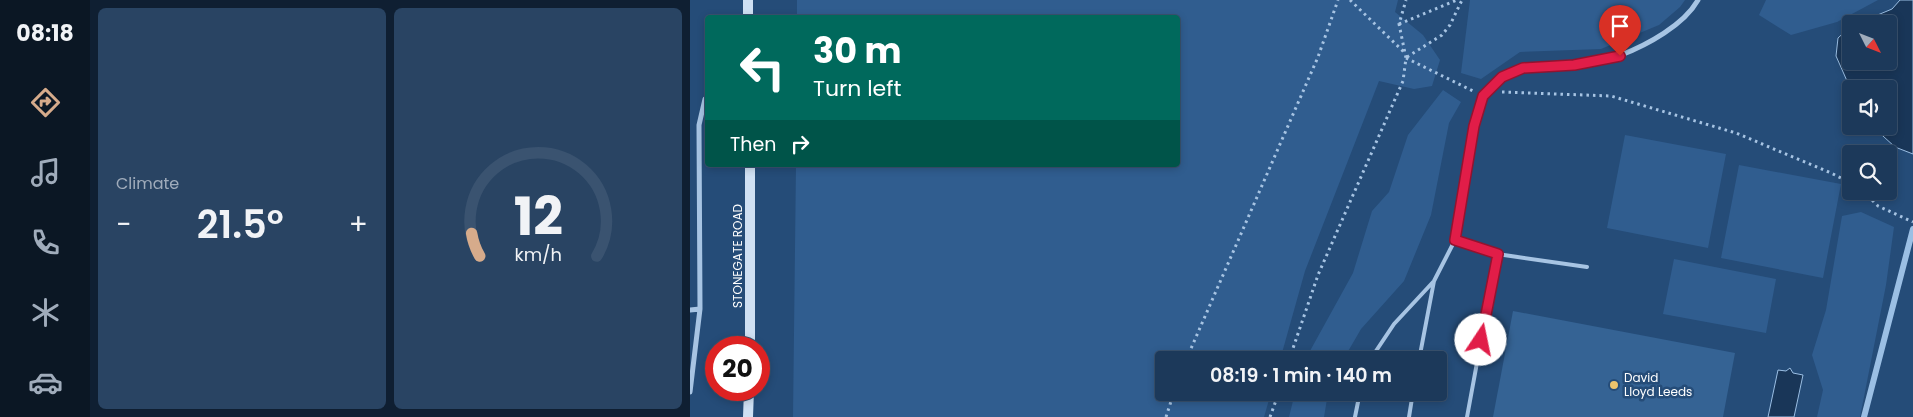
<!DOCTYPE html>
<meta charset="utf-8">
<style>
:root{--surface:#1c395a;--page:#294463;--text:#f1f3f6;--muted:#a0acbb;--line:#3a5370;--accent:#d6ab8b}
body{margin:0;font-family:Poppins,sans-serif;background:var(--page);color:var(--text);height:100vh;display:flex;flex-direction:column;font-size:19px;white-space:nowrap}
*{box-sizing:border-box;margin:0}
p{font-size:16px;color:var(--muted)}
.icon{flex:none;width:28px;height:28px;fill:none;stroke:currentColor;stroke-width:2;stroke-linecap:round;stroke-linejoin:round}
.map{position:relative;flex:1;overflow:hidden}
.panel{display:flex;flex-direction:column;gap:8px;padding:8px;background:#0f1f32;width:600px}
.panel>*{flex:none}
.guide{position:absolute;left:15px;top:15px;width:475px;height:152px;border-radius:5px;box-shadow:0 2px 8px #0003,0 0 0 1px var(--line);background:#00695c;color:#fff;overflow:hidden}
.needle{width:32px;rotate:132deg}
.controls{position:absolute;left:1152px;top:15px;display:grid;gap:10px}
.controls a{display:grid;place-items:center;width:55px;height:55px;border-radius:5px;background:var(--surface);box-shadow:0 2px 8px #0003,0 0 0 1px var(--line);font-size:25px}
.speed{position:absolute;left:15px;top:336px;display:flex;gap:10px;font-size:25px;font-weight:700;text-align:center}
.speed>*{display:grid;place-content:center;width:65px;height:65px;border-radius:50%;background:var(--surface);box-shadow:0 2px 8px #0003,0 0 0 1px var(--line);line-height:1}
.speed .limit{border:8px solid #d22;background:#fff;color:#111}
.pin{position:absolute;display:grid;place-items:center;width:42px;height:42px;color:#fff;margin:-51px -21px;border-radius:50% 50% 50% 0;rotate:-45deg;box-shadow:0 0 5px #0007}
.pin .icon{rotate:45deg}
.me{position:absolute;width:55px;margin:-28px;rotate:11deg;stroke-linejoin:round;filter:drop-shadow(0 0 4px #0008)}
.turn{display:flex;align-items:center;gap:18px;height:105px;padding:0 25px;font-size:22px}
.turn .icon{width:65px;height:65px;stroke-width:2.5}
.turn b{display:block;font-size:35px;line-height:42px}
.then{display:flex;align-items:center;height:48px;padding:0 25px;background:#0003;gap:10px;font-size:19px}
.big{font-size:38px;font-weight:600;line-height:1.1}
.panel .card{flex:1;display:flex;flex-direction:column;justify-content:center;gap:8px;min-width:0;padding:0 18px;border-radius:8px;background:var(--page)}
.panel .dial{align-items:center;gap:0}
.dial svg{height:130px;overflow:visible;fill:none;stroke:var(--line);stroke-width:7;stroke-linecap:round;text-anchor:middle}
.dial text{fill:var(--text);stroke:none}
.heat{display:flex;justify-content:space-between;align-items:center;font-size:28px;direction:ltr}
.panel .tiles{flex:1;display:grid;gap:8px;grid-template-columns:repeat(2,1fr)}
.trip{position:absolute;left:465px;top:351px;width:292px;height:50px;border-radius:5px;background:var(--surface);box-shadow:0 2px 8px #0003,0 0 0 1px var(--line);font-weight:600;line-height:50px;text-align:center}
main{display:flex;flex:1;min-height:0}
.dock{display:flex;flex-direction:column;width:90px;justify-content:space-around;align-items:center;background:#0b1724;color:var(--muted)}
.dock .icon{width:35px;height:35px}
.dock .selected{color:var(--accent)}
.dock b{font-size:22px;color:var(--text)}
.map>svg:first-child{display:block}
</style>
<main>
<nav class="dock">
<b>08:18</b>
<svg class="icon selected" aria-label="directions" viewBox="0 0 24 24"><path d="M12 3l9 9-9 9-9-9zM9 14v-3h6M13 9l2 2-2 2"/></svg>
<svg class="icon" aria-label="music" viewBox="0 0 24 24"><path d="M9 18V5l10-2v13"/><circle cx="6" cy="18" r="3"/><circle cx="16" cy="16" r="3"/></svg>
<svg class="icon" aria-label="phone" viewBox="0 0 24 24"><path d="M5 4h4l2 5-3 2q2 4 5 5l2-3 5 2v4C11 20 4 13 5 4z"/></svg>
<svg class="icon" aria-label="climate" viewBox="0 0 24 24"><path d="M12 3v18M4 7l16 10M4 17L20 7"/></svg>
<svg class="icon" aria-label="car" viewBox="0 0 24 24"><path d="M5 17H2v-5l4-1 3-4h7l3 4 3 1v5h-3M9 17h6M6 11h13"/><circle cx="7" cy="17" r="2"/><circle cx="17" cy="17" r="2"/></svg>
</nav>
<section class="panel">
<div class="tiles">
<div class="card"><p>Climate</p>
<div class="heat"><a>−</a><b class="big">21.5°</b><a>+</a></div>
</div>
<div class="card dial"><svg viewBox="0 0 100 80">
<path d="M14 69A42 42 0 1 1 86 69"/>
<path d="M14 69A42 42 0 0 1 9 55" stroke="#d6ab8b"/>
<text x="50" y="56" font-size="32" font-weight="700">12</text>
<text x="50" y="72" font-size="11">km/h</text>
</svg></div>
</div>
</section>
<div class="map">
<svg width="1223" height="417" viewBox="0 0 1223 417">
<rect width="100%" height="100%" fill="#254c78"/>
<path fill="#305d8f" d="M107 0H708L705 12 733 35 750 60 742 86 724 89 689 81 615 271 590 360H474V392L581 393 574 417H103L106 165H488V18H107Z
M780 0H995L990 7 969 25 911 49 830 52 791 79 771 73Z
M1076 0H1188L1147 22 1101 35 1069 15Z
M753 90 771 102 759 123 741 215 714 281 671 329 653 360H615L663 273 682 211 699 192 718 135Z
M935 135 1036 154 1018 248 917 228Z
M1049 165 1151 184 1133 278 1031 258Z
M1171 212 1204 227 1196 285 1170 417H1127L1133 390 1122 355 1136 310 1152 216Z
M984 259 1086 279 1076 333 973 314Z
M605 393H638L634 417H599Z"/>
<path fill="#193658" stroke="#9bbfe4" d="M1210 0H1223V154L1205 147 1182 126H1199V89L1161 90 1146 56 1148 38 1161 26V61H1199V24H1166L1202 9Z
M1100 368 1103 373 1113 375 1104 417H1078L1088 370 1096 371Z"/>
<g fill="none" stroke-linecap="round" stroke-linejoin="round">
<path stroke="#9bbfe4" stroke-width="6" d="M1174 417 1223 229"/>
</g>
<path fill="#356394" d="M823 311 1045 353 1033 417H803Z"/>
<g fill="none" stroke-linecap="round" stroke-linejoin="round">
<path stroke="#a7c4e3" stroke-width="3" stroke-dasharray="2.5 4" stroke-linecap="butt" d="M660 0 715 53
M709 24 767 0
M717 57 752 35 760 25 772 0
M716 58 785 92
M812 92 921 96 1046 133 1141 173 1161 183
M1173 191 1188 206 1223 222
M496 360 628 57 648 0
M599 360 628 275 713 81 716 58 709 24 716 0
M476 417 484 392
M580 417 589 392"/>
<path stroke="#a7c4e3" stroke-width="4" d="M765 240 807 254 897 267
M680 360 704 324 744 281 765 240 784 126
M729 360 744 281
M665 417 670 392
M719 417 723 392
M777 417 807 254"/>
<path stroke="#a7c4e3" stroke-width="5" d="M784 126C790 106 793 90 811 77 831 63 860 67 882 65 898 63 917 61 931 55 957 45 994 25 1008 0
M0 310 10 309
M0 392 10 309 9 125 15 99"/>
<path stroke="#cfe0f3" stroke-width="10" d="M58 0V18
M60 348V165
M58 417 59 390"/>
</g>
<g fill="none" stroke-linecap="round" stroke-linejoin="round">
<defs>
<path id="route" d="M791 340 808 254 765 240 784 126 793 96 812 77 833 68 884 65 930 56"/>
</defs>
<use href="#route" stroke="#92132f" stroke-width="12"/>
<use href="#route" stroke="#e11d48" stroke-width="9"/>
</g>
<circle fill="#ecc36c" stroke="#254c78" stroke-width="2" cx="924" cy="385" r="5"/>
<g text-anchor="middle" stroke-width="5" stroke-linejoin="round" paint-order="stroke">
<g font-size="12" fill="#fff" stroke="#254c78">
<text transform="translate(48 256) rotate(-90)" y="4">STONEGATE ROAD</text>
</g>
<g font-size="12" fill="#fff" stroke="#254c78" text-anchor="start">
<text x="934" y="382">David<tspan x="934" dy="14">Lloyd Leeds</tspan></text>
</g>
</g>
</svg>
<div class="controls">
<a><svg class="needle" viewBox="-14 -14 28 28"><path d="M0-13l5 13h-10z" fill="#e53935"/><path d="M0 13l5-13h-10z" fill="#a0acbb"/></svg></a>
<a><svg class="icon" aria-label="sound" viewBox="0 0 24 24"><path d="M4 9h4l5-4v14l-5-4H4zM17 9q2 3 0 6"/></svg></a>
<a><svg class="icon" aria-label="search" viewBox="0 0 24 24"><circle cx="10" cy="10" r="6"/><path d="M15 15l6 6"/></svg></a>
</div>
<div class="speed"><div class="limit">20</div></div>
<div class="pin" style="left:930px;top:56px;background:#d93025"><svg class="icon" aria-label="arrive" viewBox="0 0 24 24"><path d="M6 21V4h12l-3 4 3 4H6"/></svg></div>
<svg class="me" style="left:791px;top:340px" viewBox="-20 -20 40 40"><circle r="19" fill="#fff"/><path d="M0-13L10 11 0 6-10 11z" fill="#e11d48"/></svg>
<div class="trip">08:19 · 1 min · 140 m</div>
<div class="guide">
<div class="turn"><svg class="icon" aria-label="left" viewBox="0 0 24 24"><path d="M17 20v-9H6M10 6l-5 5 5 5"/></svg><div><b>30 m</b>Turn left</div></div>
<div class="then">Then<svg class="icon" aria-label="right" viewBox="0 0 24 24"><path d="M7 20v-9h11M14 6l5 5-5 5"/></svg></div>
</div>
</div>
</main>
